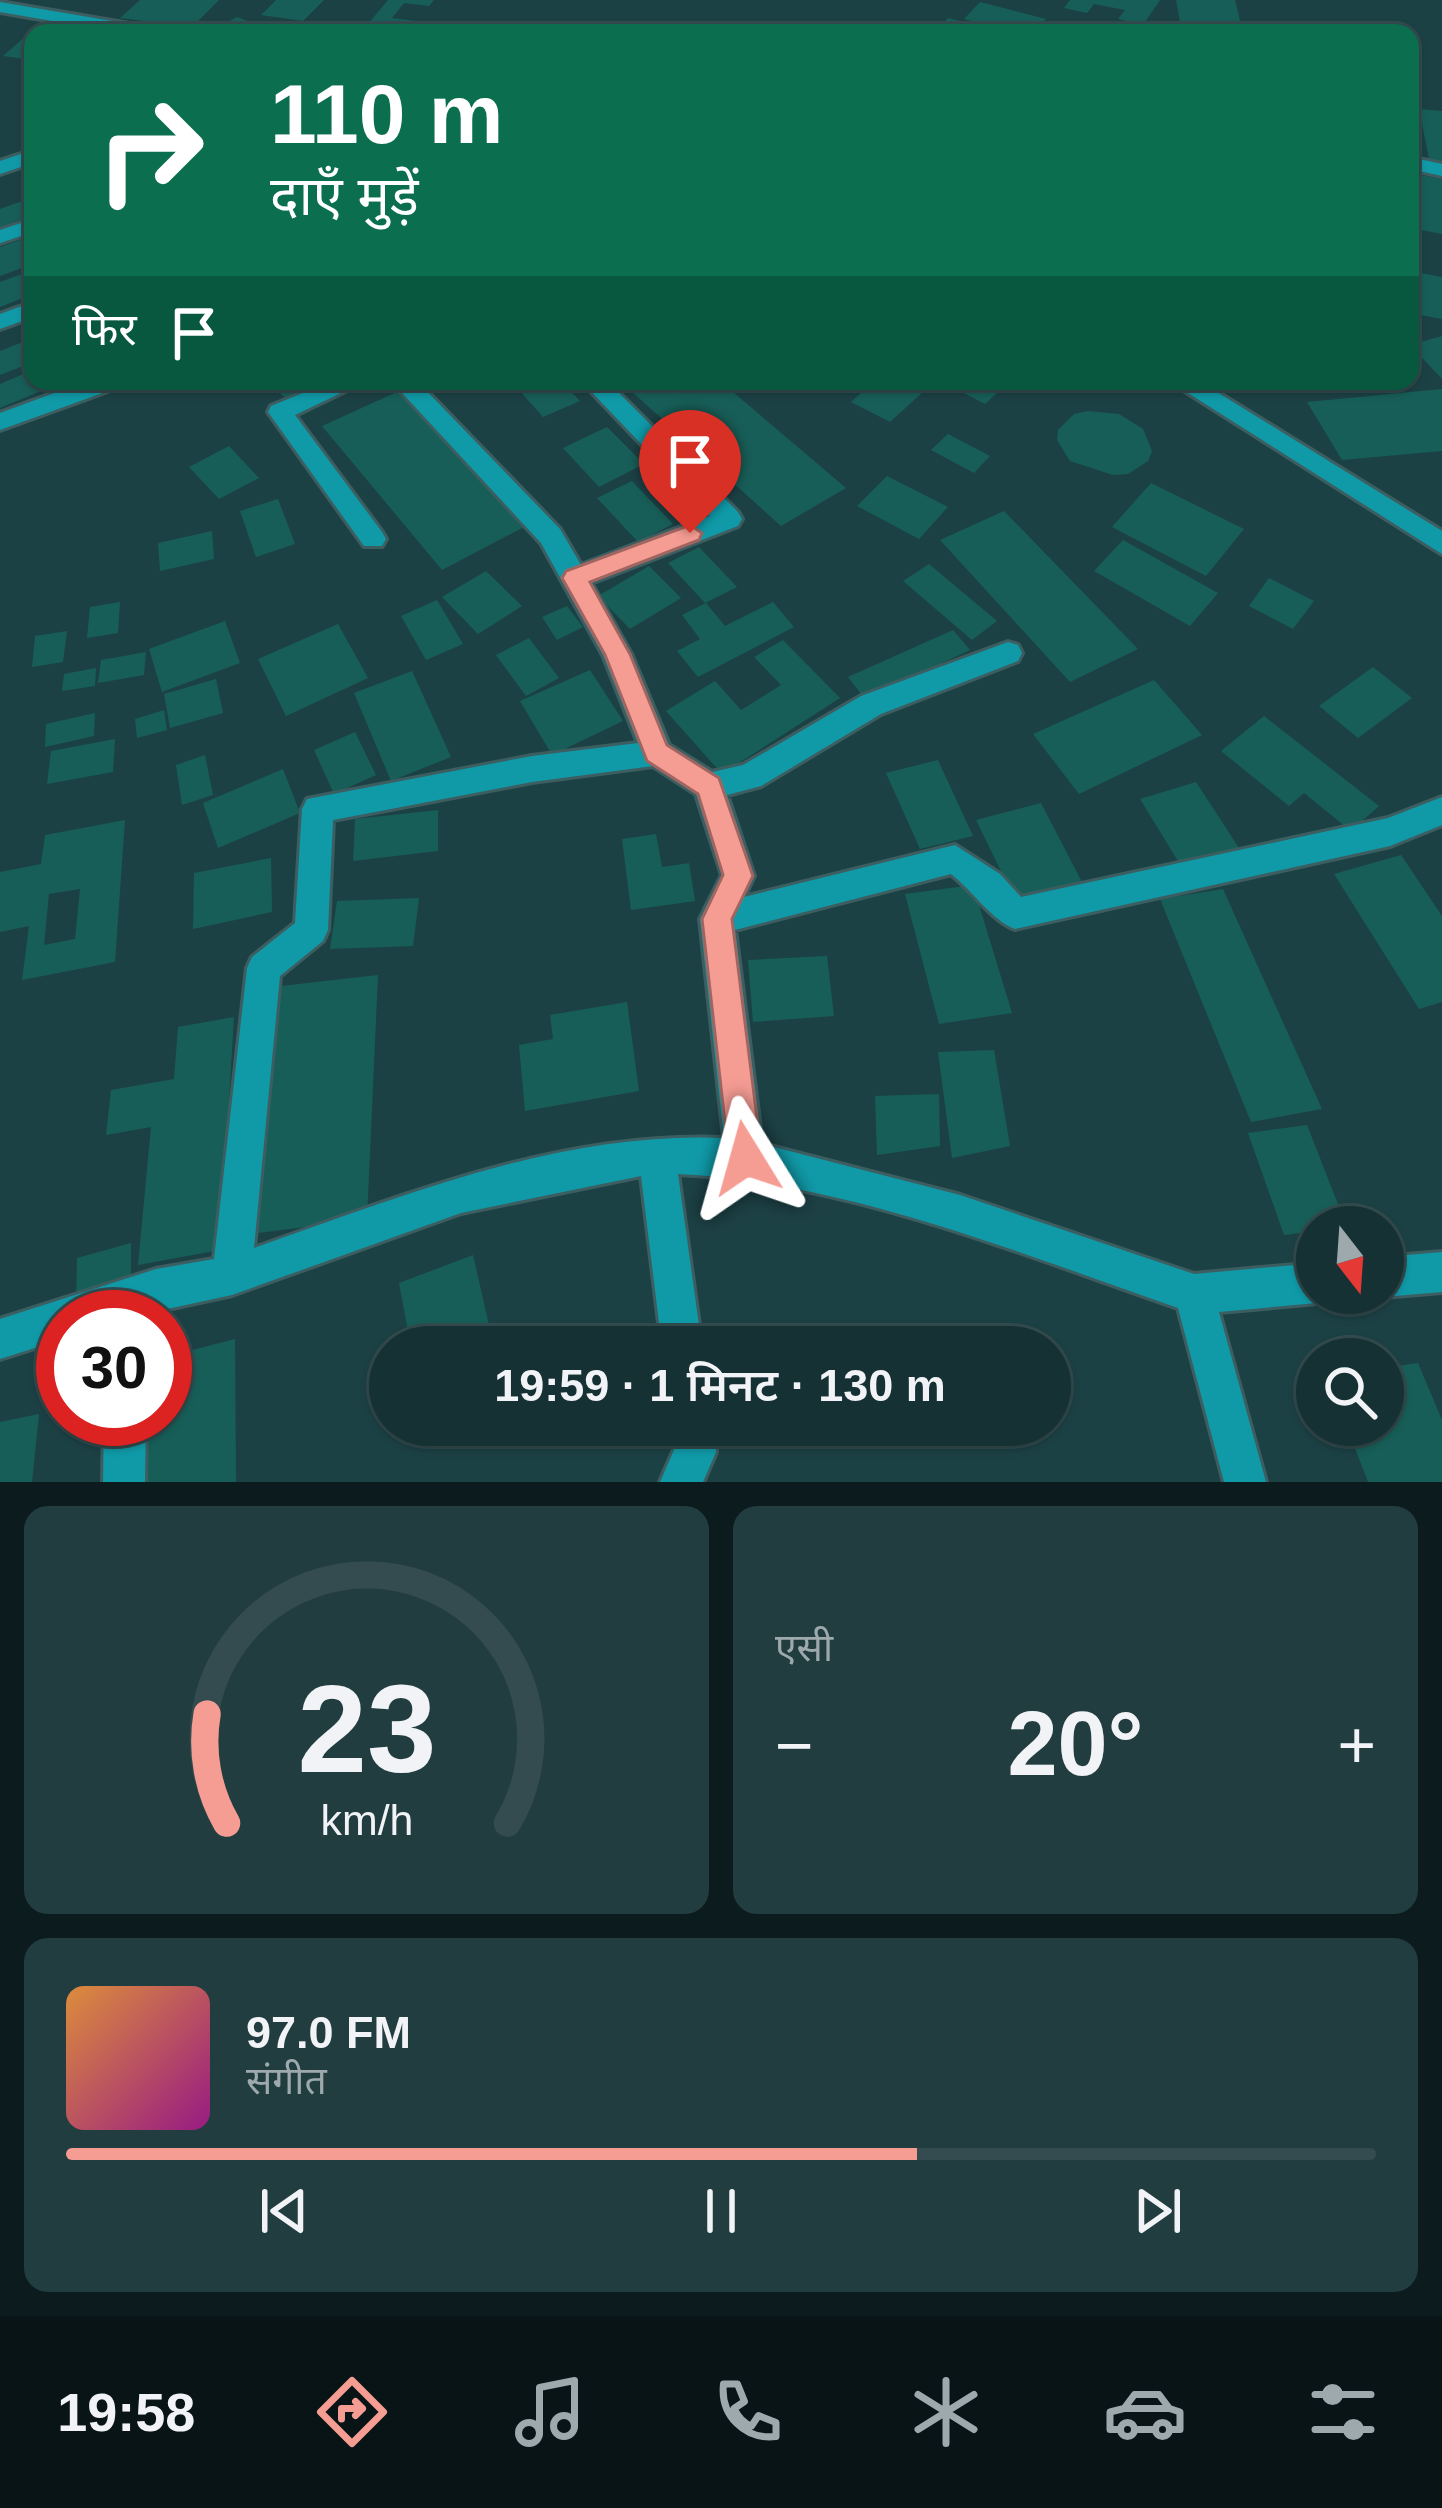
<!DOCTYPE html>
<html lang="hi">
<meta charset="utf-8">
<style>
:root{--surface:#153134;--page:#223d40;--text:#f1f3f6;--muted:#9da9ac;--line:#344c4f;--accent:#f59c93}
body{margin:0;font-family:Arial,"Noto Sans Devanagari",sans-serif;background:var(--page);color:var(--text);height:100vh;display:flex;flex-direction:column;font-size:45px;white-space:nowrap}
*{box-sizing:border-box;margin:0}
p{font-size:39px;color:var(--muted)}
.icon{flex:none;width:66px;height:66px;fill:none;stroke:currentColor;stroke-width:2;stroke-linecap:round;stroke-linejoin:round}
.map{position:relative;height:1482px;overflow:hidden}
.panel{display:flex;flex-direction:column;gap:24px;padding:24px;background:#0c1b1d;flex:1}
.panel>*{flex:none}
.guide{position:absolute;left:24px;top:24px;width:1395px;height:366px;border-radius:24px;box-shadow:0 3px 9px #0004,0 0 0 3px var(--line);background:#0b6e4f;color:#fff;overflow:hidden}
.needle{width:78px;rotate:163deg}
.tools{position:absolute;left:1296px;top:1206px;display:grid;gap:24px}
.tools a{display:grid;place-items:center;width:108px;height:108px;border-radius:50%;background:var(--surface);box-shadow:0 3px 9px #0004,0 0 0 3px var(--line);font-size:60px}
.speed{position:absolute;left:36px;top:1290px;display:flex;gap:24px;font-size:60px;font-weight:700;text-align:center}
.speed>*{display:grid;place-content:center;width:156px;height:156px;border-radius:50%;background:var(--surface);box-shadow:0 3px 9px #0004,0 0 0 3px var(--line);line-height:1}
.speed .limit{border:18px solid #d22;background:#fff;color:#111}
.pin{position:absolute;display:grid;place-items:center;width:102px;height:102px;color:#fff;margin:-123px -51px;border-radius:50% 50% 50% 0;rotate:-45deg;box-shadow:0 0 12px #0007}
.pin .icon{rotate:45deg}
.me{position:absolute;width:132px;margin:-66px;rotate:352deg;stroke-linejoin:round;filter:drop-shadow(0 0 9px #0008)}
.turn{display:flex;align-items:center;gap:42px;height:252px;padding:0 48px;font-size:54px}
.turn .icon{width:156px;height:156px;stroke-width:2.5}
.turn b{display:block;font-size:84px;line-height:102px}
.then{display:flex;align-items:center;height:114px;padding:0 48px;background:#0003;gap:24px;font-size:45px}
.big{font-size:90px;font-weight:600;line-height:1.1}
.panel .card{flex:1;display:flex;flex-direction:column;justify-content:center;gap:18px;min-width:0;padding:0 42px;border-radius:24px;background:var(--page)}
.panel .dial{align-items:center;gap:0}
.dial svg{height:312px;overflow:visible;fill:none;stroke:var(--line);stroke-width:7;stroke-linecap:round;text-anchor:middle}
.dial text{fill:var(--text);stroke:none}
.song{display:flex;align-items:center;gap:36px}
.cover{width:144px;height:144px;border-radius:18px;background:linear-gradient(135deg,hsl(30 70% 55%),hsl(310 70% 35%))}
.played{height:12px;border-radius:6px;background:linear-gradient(90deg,var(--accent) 65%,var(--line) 65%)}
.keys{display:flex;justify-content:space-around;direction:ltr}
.heat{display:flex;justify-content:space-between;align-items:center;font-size:66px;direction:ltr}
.panel .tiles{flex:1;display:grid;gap:24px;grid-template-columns:1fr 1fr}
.card:last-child{grid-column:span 2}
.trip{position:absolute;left:369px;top:1326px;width:702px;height:120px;border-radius:60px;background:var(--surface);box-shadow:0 3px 9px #0004,0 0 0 3px var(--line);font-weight:600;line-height:120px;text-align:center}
.tabs{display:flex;height:192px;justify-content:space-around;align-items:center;background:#081415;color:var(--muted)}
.tabs .icon{width:84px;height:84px}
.tabs .on{color:var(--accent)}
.tabs b{font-size:54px;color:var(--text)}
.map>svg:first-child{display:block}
</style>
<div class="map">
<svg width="1442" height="1482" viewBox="0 0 1442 1482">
<rect width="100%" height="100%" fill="#1c4145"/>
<path fill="#185e58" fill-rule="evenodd" d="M140 0H219L192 27 120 18Z
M276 0H324L303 21 261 15Z
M388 0H434L429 6 404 3 392 18 425 22 418 30 368 24Z
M1070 0H1160L1143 25 1118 19 1125 10 1094 4 1087 13 1064 8Z
M1176 0H1235L1243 33H1182Z
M980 2 1046 19 1034 33H1017L964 19Z
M237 17 256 24 240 33H207Z
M948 18 994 29 959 33 939 28Z
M1097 22 1142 31V33H1092Z
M27 35 33 36V60L3 56Z
M1419 109 1442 111V165L1430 164Z
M1421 175 1442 179V234L1421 230Z
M25 200 33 215 0 227V209Z
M31 236 33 264 0 276V247Z
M33 270V294L0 307V282Z
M1410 271 1442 277V319L1410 313Z
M1442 336V379L1410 345Z
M33 338V362L0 375V351Z
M33 370V381H65L0 408V384Z
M268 381H318L285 398Z
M511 381H561L580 401 543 417Z
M620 381H720L846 488 781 526Z
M840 381H905L924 391 890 422 851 402 862 392Z
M941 381H1010L985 404Z
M1442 389V451L1342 460 1307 402Z
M399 391 524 527 442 570 322 426Z
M1088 411 1119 414 1143 429 1152 451 1148 461 1128 474 1113 475 1070 461 1057 440 1058 430 1074 414Z
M607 427 644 464 599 487 563 448Z
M948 434 990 456 974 473 931 450Z
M229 446 259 478 219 499 189 467Z
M887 476 948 507 919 539 857 506Z
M632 481 673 524 638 542 597 498Z
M1151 483 1244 529 1206 576 1112 527Z
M278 499 295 544 256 557 240 511Z
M1004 511 1138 649 1070 682 940 540Z
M212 531 214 559 160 571 158 543Z
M1123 540 1218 593 1190 626 1094 571Z
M699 547 737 587 705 603 668 563Z
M929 564 997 621 972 640 903 581Z
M649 566 681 598 630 629 598 596Z
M486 571 522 606 478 634 442 597Z
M1269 578 1314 601 1293 629 1249 606Z
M437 600 463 644 426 660 401 616Z
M120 602 118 633 87 638 90 607Z
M773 602 794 627 698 677 677 651 700 639 682 615 706 603 725 626Z
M567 606 583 627 557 640 542 617Z
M225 621 240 663 162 692 149 649Z
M338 624 368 678 286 716 258 659Z
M953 630 970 650 865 699 848 677Z
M67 631 63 662 32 667 35 636Z
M529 638 559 678 526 696 496 655Z
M783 640 840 698 722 774 666 711 715 681 741 710 781 685 754 657Z
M146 652 144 675 98 683 101 660Z
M1373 667 1412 698 1358 738 1319 706Z
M96 668 95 686 62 691 64 674Z
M590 670 623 721 552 755 520 701Z
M412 671 451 757 391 781 354 693Z
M216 679 223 713 170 728 164 694Z
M1154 680 1202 735 1079 794 1033 734Z
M164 710 167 730 137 738 135 719Z
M95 713 94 736 45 747 46 724Z
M1264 716 1379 806 1351 831 1304 793 1289 806 1221 751Z
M355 732 376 775 334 794 314 750Z
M115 739 113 772 47 784 51 751Z
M205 755 213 795 182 805 176 765Z
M938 760 973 836 920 849 886 773Z
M283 769 300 813 218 848 203 803Z
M1196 782 1239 848 1181 866 1140 799Z
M1041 803 1083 884 1016 902 976 820Z
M438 810V851L353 861 355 819Z
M125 820 115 962 22 980 29 926 0 932V872L41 864 45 835ZM80 889 75 939 44 945 49 894Z
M656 834 662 867 689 863 695 901 631 910 622 839Z
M1401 855 1442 916V1002L1419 1009 1334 874Z
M271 858 272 912 193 929 194 873Z
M973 885 1012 1013 939 1024 905 894Z
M1223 889 1322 1109 1251 1122 1160 899Z
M419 898 413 946 330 949 337 901Z
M827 956 834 1016 753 1022 748 960Z
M378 975 367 1219 258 1233 281 986Z
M627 1002 639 1091 525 1111 519 1045 553 1039 550 1015Z
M234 1017 220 1250 138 1265 151 1127 106 1135 111 1090 174 1079 178 1027Z
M994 1050 1010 1146 952 1158 938 1052Z
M939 1094 940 1146 877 1155 875 1096Z
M1307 1125 1347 1227H1317V1231L1284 1235 1248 1133Z
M131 1243V1291L76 1307 77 1258Z
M473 1255 494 1347H411L399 1283Z
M235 1339 236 1482H143L145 1419H165V1357Z
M1418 1363 1442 1420V1482H1368L1346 1425H1383V1368Z
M39 1414 32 1482H0V1422Z"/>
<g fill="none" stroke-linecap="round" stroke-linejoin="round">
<defs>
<path id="minor" d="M0 2 153 28 162 33H122L0 12Z
M33 150V163L0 174V161Z
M1410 157 1442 164V176L1410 169Z
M33 219V232L0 243V230Z
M33 302V317L0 329V314Z
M87 381H123L119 387 0 430V413Z
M332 381H366L295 415 382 532 386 539 382 546H364L268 412 271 406Z
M391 381H417L560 529 581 565 710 516 581 381H607L738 512 742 519 738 526 591 583 631 654 669 745 712 772 743 765 861 696 1008 642 1018 645 1022 653 1018 661 881 714 761 786 727 795 754 876 744 897 955 845 1000 874 1021 897 1388 818 1442 797V825L1390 846 1015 929C991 920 972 890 951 874L735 930 762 1144 960 1195 1194 1274 1317 1263V1293H1333L1331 1297 1317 1303 1219 1312 1266 1482H1224L1178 1308C1022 1254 843 1181 678 1174L702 1347H662L641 1176 461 1213 232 1295 130 1317H63V1339L0 1359V1319L156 1269 214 1259 247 968 252 957 295 923 302 809 307 799 532 756 638 743 603 655 541 543ZM653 766 696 794 722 875 700 919 724 1138C562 1131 405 1195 254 1248L280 976 323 941 328 930 333 820 532 782Z
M1169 381H1199L1442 531V554Z
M1442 1252V1292L1383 1297 1374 1293H1383V1257Z
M104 1419H146L145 1482H103Z
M671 1425H713L716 1452 703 1482H660L674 1450Z"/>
</defs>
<use href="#minor" stroke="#3c5e61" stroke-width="6"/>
<use href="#minor" fill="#109aa8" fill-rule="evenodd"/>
</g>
<path fill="#f59c93" stroke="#9f6560" stroke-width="3" d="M690 525 702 533 699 540 590 582 630 654 667 745 719 778 753 876 732 919 762 1158 757 1170 746 1175 734 1170 729 1158 702 919 723 875 698 794 647 761 605 655 562 578 566 571Z"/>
</svg>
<div class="tools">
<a><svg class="needle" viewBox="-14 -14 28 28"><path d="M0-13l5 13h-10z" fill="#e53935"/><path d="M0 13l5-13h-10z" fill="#9da9ac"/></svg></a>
<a><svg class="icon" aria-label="search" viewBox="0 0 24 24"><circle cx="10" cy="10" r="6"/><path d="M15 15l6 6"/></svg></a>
</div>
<div class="speed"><div class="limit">30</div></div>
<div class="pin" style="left:690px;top:533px;background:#d93025"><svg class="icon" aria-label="arrive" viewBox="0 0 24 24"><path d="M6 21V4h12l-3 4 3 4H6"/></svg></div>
<svg class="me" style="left:746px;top:1158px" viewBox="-20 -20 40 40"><path d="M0-17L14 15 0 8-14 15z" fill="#f59c93" stroke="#fff" stroke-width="4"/></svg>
<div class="trip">19:59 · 1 मिनट · 130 m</div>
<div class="guide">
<div class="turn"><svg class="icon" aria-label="right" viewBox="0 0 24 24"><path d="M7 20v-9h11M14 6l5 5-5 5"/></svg><div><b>110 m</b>दाएँ मुड़ें</div></div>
<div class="then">फिर<svg class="icon" aria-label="arrive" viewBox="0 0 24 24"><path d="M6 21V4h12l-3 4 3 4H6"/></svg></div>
</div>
</div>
<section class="panel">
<div class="tiles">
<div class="card dial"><svg viewBox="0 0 100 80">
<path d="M14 69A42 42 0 1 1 86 69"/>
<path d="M14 69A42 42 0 0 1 9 41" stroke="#f59c93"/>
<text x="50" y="56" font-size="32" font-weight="700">23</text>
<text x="50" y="72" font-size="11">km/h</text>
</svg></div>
<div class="card"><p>एसी</p>
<div class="heat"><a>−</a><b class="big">20°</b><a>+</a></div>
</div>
<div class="card">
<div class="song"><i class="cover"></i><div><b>97.0 FM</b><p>संगीत</p></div></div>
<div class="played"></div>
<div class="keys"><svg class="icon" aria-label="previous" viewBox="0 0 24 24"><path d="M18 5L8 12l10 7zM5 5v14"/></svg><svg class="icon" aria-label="pause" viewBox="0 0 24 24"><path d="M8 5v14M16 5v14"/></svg><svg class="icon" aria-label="next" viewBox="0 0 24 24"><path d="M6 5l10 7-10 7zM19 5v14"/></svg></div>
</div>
</div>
</section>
<nav class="tabs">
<b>19:58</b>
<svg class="icon on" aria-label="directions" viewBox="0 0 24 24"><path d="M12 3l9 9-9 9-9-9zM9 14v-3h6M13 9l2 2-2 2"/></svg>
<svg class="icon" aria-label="music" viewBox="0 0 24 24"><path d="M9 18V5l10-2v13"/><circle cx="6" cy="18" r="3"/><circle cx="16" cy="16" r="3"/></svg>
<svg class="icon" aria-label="phone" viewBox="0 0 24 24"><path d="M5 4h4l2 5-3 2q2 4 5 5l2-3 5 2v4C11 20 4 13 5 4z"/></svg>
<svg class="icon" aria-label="climate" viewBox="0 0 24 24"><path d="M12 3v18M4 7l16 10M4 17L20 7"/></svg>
<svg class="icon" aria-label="car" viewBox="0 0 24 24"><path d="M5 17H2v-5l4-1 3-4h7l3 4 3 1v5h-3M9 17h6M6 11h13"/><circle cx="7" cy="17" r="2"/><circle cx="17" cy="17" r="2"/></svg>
<svg class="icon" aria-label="filters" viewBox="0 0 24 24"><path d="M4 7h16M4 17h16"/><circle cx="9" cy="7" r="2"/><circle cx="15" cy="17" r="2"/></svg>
</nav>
